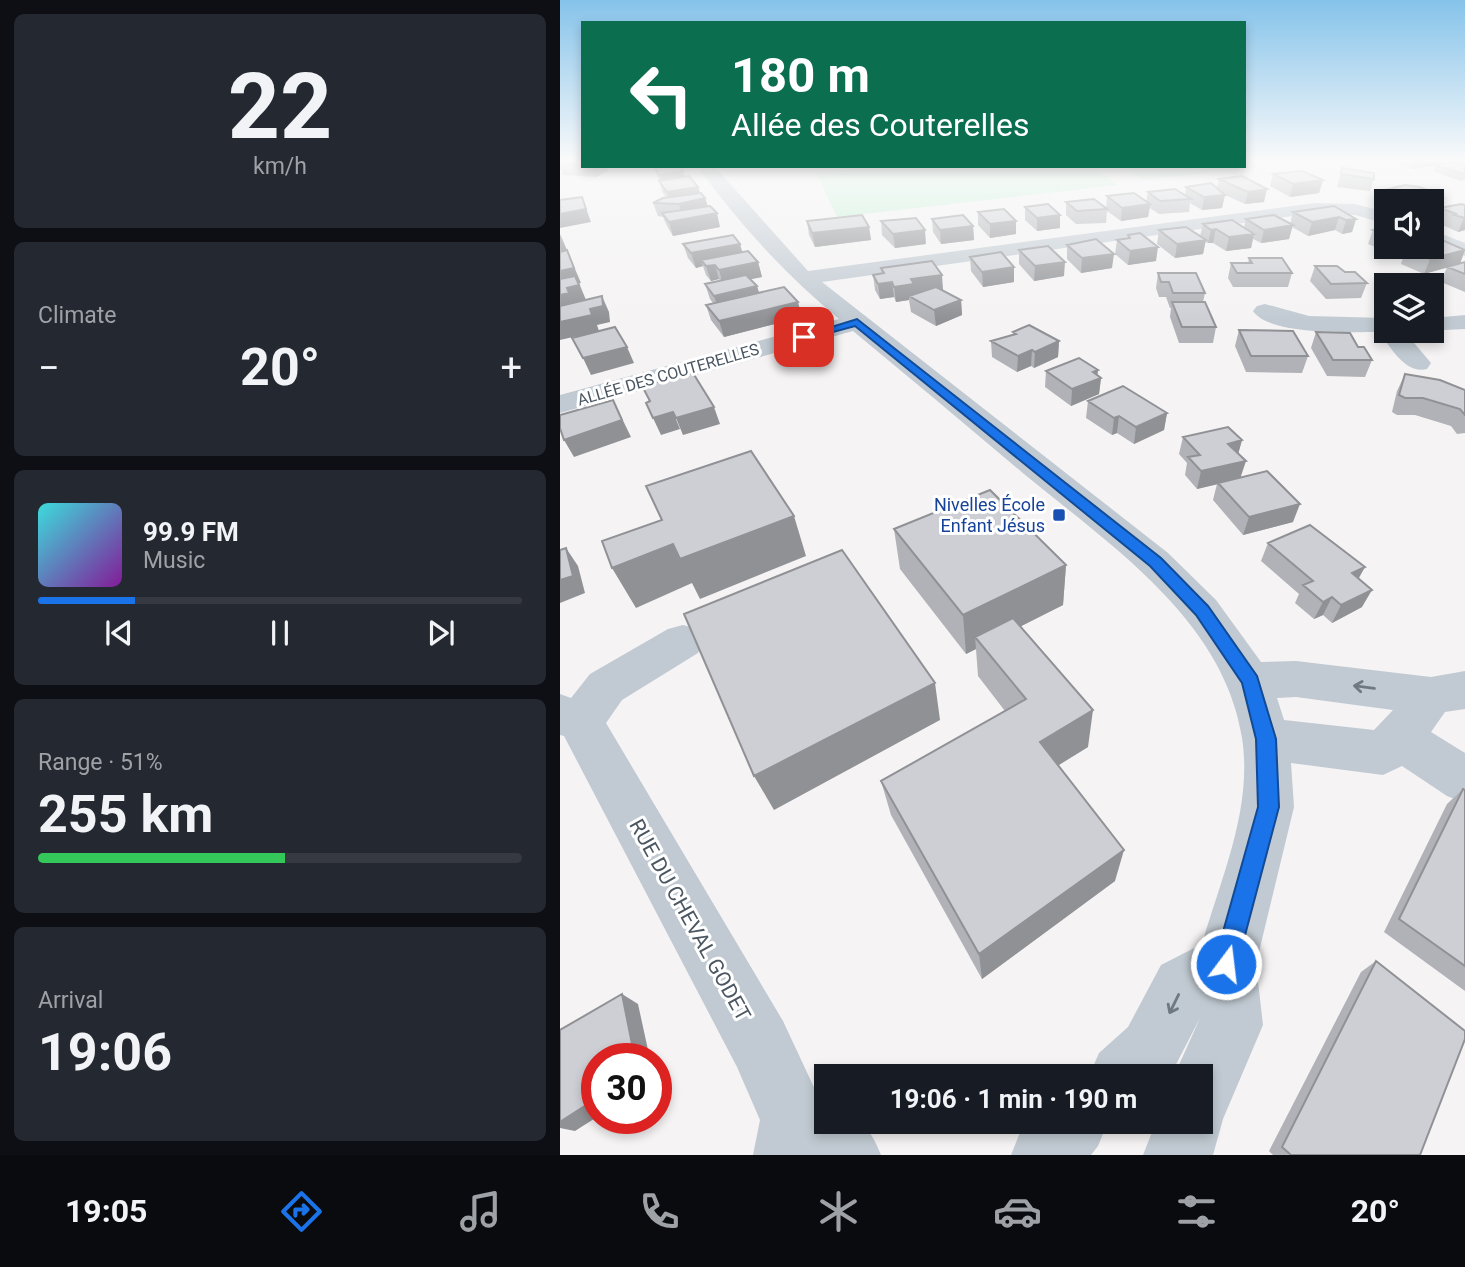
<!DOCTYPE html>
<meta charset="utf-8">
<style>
:root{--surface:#171b24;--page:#242831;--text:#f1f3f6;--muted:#9ea1a6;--line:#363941;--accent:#1a73e8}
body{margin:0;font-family:Roboto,sans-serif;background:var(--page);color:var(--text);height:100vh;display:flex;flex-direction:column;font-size:26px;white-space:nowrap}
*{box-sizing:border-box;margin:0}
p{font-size:23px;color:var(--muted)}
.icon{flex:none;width:38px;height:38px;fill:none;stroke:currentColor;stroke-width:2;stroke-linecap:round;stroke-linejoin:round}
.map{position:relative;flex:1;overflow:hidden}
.side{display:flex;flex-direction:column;gap:14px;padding:14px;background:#0d0f14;width:560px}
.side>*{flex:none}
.top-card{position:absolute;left:21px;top:21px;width:665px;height:147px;border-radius:0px;box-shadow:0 4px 10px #0003;background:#0b6e4f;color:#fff;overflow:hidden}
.buttons{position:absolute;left:814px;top:189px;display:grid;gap:14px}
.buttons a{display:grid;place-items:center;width:70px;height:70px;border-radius:0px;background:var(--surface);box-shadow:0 4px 10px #0003;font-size:35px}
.speed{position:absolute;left:21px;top:1043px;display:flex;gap:14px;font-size:35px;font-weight:700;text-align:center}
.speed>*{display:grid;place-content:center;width:91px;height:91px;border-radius:50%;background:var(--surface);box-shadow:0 4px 10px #0003;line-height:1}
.speed .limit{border:10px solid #d22;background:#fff;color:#111}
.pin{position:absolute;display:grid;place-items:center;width:60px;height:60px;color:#fff;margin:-30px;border-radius:14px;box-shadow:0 4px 10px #0006}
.me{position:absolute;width:77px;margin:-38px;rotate:15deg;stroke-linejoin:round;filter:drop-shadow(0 0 5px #0008)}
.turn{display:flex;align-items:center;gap:24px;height:147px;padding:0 35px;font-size:32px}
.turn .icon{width:91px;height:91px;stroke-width:2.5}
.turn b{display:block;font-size:49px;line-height:60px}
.big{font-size:52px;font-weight:700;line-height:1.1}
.side .tile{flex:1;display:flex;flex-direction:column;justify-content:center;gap:10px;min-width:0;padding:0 24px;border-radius:10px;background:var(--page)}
.side .dial{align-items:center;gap:0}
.dial b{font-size:91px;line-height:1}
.song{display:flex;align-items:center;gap:21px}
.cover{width:84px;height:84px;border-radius:10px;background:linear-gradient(135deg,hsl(180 70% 55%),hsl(290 70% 35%))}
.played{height:7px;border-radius:4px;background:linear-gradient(90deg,var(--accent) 20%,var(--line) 20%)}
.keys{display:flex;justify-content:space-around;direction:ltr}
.heat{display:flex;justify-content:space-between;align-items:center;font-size:38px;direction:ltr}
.charge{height:10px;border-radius:5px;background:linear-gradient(90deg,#34c759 51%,var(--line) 0)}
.trip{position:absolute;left:254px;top:1064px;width:399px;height:70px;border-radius:0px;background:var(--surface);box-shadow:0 4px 10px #0003;font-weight:700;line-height:70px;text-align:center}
.tab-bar{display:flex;height:112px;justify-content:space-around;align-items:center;background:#090b0e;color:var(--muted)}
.tab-bar .icon{width:49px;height:49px}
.tab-bar .selected{color:var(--accent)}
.tab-bar b{font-size:32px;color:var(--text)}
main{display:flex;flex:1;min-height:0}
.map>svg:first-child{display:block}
</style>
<main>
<section class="side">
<div class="tile dial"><b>22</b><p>km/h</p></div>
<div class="tile"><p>Climate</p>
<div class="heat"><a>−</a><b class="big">20°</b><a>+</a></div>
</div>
<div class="tile">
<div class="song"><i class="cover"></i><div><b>99.9 FM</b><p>Music</p></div></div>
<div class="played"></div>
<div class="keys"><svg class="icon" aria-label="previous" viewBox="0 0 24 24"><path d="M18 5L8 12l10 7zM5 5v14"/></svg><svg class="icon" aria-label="pause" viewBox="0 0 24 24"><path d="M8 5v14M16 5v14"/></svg><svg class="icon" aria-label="next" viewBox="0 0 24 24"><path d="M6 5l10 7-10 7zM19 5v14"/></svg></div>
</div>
<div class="tile"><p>Range · 51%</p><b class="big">255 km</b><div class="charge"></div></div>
<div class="tile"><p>Arrival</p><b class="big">19:06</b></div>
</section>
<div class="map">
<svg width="905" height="1155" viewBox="0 0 905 1155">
<rect width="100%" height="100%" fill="#f5f3f3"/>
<path fill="#c3f1d5" d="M684 163 693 168 583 180 561 166H684Z
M326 166H531L558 185 277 217 256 173Z"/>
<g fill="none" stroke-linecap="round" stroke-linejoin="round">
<path fill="#c1cad2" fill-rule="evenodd" d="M888 159H905V167Z
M137 166H154L248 271 755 203 795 204 826 212V224L795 215 755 213 262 282 608 553 656 600 701 662 736 661 871 677 905 671V709L885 712 871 732 905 753V803L887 796 842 766 823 775 731 763 734 807 696 964 703 1025 663 1119 653 1155H583L596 1122H640V1076H614L640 1018 610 1076H529L539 1053 568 1027 601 965 642 944C661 878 693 808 682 738 664 620 549 544 464 474 407 426 350 378 293 331L0 413V395L279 319C225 274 178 223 137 166ZM736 697 833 710 814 730 724 720 717 698Z
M872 230 905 243V256L872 243Z
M705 304 749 316 826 318V331H844L871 363 867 369C845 374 832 349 819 332 791 332 710 336 693 311L697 306Z
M905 315V329L865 331H872V318Z
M123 625 138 629 144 641 138 653 62 700 46 723 223 1021 258 1096 266 1101V1122C302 1122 307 1121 321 1155H193L200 1120 177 1067 4 736 0 735V694L11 698 30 674 108 629Z
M469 1122H548L538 1146 531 1155H451L461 1130Z"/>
</g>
<path fill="#b0b2b7" d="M23 159V166H46L48 171 36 177 3 175 0 167V163Z
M828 159H883L881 164 905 166V180L901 181 873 171 875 165 853 169 827 161Z
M94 166 123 171 125 177 138 187 140 193 145 198 148 206 160 227 113 236 107 226 103 217 98 216 93 203 106 197 103 193Z
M782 168 814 179 810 191 777 187Z
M713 174 763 180 759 193 730 197 710 186Z
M682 176 704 202 685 204 665 195 662 208 642 210 630 203 629 212 599 214 590 208 588 217 561 221 547 211 546 223 516 224 506 215V202L546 208 547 196 586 202 588 192 625 195 626 187 657 188 659 179Z
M829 189 877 193 876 196 877 211 872 213V201L824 202Z
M905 205V230L898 232 874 221 880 208Z
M465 207 500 215V228L477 231 465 220Z
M418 212 456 221V234L430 238 418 225Z
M733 212 796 219 792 232 782 234 775 230 748 236 732 227 729 239 701 243 693 239 691 248 666 251 653 243H648L645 242 643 254 615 258 597 244 599 230 640 236 643 224 684 227 686 219 730 224Z
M372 219 413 226 414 240 381 244 373 232Z
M247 221 309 227 311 240 255 247 249 235Z
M321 221 366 244 335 248 322 235Z
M826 227V247H849L827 252 808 244 813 230Z
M568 235 596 261 568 265 555 254 557 240 568 239Z
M123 244 182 252 198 262 202 277 190 279 197 286 199 292 242 317 164 337 151 320 146 305 153 303 150 299 145 284 160 281 159 279 151 281 146 275 143 266 136 268 128 258Z
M507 245 552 268 521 273 507 259Z
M846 249 900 264 905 262V292L881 282 887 267 864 274 841 264Z
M459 250 504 276 474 281 459 264Z
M410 257 454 267V282L423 287 411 271Z
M689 258 732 273 728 287H673L668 278 671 263H688Z
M755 266 785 272 807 283 801 298 766 299 750 281Z
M321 268 383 290H382L401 300 402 315 376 326 351 312 349 300 336 302 334 297 320 299 315 290 313 275 322 274Z
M598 273 645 293 643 302 656 327 653 343H619L610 317 611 308H610L606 297H599L596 288Z
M679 330 748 356 742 373 686 372 675 346Z
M453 332 499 341 498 357 474 368 471 366 457 372 432 357 431 341 453 335Z
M756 332 812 360 805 377 767 376 751 348Z
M486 371 538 375 541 378 539 394 511 406 485 387Z
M845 374 905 390V433L897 434 891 426 855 415H837L832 412 837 391Z
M528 401 607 413 604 430 574 444 557 433 552 435 526 418Z
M623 437 682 440 678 454 681 477 733 522 683 535 653 500 657 484 637 489 625 475 627 463 619 454Z
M334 529 506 565 503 605 461 626 528 747 498 765 555 881 422 979 331 815 321 781 445 711 418 676 416 649 406 654 340 569Z
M708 543 798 579 802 607 772 623 763 615 754 619 735 603 739 594 701 561Z
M903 789 905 790V991L824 932 887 804Z
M816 961 860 1155H713L709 1151 801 972Z"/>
<path fill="#909195" d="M857 159H883L881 164 853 169Z
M32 166H46L48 171 36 177Z
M123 171 127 184 103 187 99 175Z
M763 180 759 193 730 197 733 184Z
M138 187 142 199 145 198 149 211 123 218 119 204H112L107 192Z
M707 189 704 202 685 204 688 192Z
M877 193 874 200 882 198 877 211 872 213V201H869L871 194Z
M665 195 662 208 642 210 644 197Z
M22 197 31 222 0 228V214Z
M590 204 588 217 561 221 562 208Z
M157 213 160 227 113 236 109 222Z
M500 215V228L477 231V218Z
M779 217 775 230 748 236 752 222Z
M904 218H905V230L898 232Z
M796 219 792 232 782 234 786 220Z
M456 221V234L430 238V224Z
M733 225 729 239 701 243 704 230Z
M413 226 414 240 381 244 380 230Z
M309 227 311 240 255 247 252 233Z
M656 229 653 243H648L651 230Z
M365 230 366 244 335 248 333 234Z
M0 234 4 243 9 255 0 257Z
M694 234 691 248 666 251 669 237Z
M646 240 643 254 615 258 617 244Z
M180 244 184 258 141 260 143 266 136 268 131 253Z
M598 247 596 261 568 265 570 251Z
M829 247H849L827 252Z
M7 250 21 283H19L26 300 0 312V271Z
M905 250 900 264 864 274 870 259Z
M554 254 552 268 521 273 522 258Z
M198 262 202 277 163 285 159 270Z
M505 262 504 276 474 281 475 266Z
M155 265 159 279 151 281 146 266Z
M454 267V282L423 287 422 272Z
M382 275 383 290 355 294 349 296V300L336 302 334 287 351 279Z
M332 282 334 297 320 299 318 284Z
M197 286 201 301 159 311 154 296Z
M42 296 49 312 50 322 37 325 39 331 0 340V322L30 309Z
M401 300 402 315 376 326 374 310Z
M238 302 242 317 164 337 159 321Z
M499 341 498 357 474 368 475 352Z
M67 347 74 363 31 375 23 358Z
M472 350 471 366 457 372 458 356Z
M538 370 537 379 541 378 539 394 511 406 512 389 533 372Z
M53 400 71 437 14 457 4 440Z
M154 407 160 424 123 435 116 418Z
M113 412 120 429 101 435 93 418Z
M607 413 604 430 574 444 576 427Z
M559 416 557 433 552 435 554 418Z
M682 440 677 458 668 444Z
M686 461 680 479 637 489 641 471Z
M740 504 733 522 683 535 689 517Z
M234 516 246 556 140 599 132 583 76 608 52 568 113 544Z
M6 548 18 566 25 593 0 603V580Z
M506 565 503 605 422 646 415 637 416 649 406 654 403 615Z
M805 567 795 585 792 573Z
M812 590 802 607 772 623 781 605Z
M772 597 763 615 754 619 763 602Z
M375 683 380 720 214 810 194 776Z
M533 710 528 747 478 778 480 742Z
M564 850 555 881 422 979 419 954Z
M62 994 78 1004 90 1059H75Z
M37 1098V1117L15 1131 0 1128V1122Z"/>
<path fill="#cdcfd5" stroke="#909195" stroke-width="2" d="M7 159H23V165L0 163Z
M895 162 905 166V174L875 165Z
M94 166H120L123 171 99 175Z
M782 168 814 173V179L781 174Z
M742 171 763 180 733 184 713 174Z
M129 176 138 187 107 192 99 181Z
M682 176 707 189 688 192 659 179Z
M651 183 665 195 644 197 626 187Z
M845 185 859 187 877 193 871 194 882 198 864 201 829 189Z
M615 189 631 199 600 201 588 192Z
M141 193 145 198 119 204 93 203 103 198Z
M574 193 590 204 562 208 547 196Z
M22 197 26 209 0 214V200Z
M534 199 547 209 517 211 506 202Z
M488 204 500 215 477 218 465 207Z
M901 204 905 205V218L894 215 896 214 880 208Z
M150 206 157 213 109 222 102 213Z
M774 206 796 219 786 220 779 217 752 222 733 212Z
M444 209 456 221 430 224 418 212Z
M302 215 309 227 252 233 247 221Z
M403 215 413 226 380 230 372 219Z
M714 215 733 225 704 230 686 219Z
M356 218 365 230 333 234 321 221Z
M672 220 694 234 669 237 656 229 651 230 643 224Z
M626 227 646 240 617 244 599 230Z
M826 227V235L813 230Z
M580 233 598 247 570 251 557 240 570 238 568 235Z
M173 235 180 244 131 253 123 244Z
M536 239 554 254 522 258 507 245Z
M882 240 905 250 870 259 846 249 856 247H872V243Z
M488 246 505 262 475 266 459 250Z
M7 250 14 268 0 271V252Z
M188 251 198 262 159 270 155 265 146 266 141 260Z
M441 252 454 267 422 272 410 257Z
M689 258H722L732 273H677L671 263H692Z
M372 261 382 275 351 279 354 284 334 287 332 282 318 284 313 275 324 273 321 268Z
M905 262V274L887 267Z
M755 266H777L785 272H795L807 283 771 284Z
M598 273H636L645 293H613L609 282H601Z
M186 275 197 286 154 296 145 284Z
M15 276 19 285 7 288 9 293 0 295V279Z
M224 287 238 302 159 321 146 305Z
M376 287 401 300 374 310 349 296Z
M42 296 43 306 30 309 32 315 0 322V306Z
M612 302H645L656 327H622Z
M469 325 499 341 475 352 472 350 458 356 431 341 456 334 453 332Z
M55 327 67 347 23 358 12 338Z
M679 330 733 331 748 356H691Z
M756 332 790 333 798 347H804L812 360H773Z
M519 358 538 370 533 372 541 378 512 389 486 371Z
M133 373 154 407 116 418 113 412 93 418 86 403 90 401 82 386Z
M845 374 880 380 905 390V415L900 409 863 398H845L839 395Z
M563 386 607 413 576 427 559 416 554 418 528 401Z
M53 400 62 420 4 440 0 428V415Z
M668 427 682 440 668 444 686 461 641 471 628 457 640 455 623 437Z
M191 451 234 516 120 559 113 544 52 568 42 541 102 520 86 486Z
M707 471 740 504 689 517 658 483Z
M430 490 506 565 403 615 334 529Z
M750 525 805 567 792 573 812 590 781 605 772 597 763 602 743 585 753 581 708 543Z
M6 548 13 576 0 580V550Z
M282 550 375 683 194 776 124 614Z
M453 618 533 710 480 742 564 850 419 954 321 781 466 699 415 637Z
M903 789 905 790V966L839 919Z
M816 961 905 1031V1039L860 1155H731L722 1147Z
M62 994 75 1059H37V1098L0 1122V1030Z"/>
<defs><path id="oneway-shaft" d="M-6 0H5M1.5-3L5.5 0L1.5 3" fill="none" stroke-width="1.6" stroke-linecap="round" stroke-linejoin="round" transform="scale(1.75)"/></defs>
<g stroke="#6e7983">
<use href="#oneway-shaft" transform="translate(804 687) rotate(-172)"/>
<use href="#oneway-shaft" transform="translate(614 1004) rotate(116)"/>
</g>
<linearGradient id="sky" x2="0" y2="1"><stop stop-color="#85c3ea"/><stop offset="0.5" stop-color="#fafafa"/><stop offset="1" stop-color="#fafafa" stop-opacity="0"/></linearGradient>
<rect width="905" height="321" fill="url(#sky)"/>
<path fill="#1a73e8" stroke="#114b97" stroke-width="2" d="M297 319 601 558 648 606 697 676 716 739 719 807 675 973 666 976 657 973 654 964 698 807 696 739 682 683 636 615 590 566 295 326 244 340 239 337Z"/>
<rect fill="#1a4fb4" stroke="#fff" stroke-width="2.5" x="492" y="508" width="14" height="14" rx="3.5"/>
<g text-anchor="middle" stroke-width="6" stroke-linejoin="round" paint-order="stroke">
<g font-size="16" fill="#4a5661" stroke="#fff">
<text transform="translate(108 374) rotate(-16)" y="6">ALLÉE DES COUTERELLES</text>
</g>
<g font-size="18" fill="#164399" stroke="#fff" text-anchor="end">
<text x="485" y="511">Nivelles École<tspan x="485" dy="21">Enfant Jésus</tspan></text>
</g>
<g font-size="21" fill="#4a5661" stroke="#fff">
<text transform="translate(130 920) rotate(61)" y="7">RUE DU CHEVAL GODET</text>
</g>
</g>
</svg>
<div class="buttons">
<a><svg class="icon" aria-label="sound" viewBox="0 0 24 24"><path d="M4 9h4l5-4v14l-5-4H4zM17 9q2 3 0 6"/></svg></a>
<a><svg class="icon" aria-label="layers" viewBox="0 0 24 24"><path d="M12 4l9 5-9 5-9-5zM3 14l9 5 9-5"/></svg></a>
</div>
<div class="speed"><div class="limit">30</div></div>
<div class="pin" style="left:244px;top:337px;background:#d93025"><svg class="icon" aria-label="arrive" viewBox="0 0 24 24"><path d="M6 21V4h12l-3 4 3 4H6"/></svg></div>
<svg class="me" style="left:666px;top:964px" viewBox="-20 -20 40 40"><circle r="17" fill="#1a73e8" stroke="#fff" stroke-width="3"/><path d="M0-11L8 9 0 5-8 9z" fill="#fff"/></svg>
<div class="trip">19:06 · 1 min · 190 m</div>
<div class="top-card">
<div class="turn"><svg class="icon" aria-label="left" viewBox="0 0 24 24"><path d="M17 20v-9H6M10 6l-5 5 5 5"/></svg><div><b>180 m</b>Allée des Couterelles</div></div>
</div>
</div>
</main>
<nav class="tab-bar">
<b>19:05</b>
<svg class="icon selected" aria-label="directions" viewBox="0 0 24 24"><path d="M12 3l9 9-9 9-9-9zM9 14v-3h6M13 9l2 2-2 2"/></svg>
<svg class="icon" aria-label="music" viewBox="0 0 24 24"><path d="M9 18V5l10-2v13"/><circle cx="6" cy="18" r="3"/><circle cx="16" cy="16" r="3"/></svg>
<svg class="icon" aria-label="phone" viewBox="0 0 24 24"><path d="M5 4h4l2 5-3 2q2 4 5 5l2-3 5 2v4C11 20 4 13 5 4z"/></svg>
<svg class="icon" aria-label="climate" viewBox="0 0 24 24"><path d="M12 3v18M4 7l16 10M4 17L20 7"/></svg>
<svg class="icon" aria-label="car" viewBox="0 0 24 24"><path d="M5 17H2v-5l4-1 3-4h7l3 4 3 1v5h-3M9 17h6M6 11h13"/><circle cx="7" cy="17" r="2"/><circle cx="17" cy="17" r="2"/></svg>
<svg class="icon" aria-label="filters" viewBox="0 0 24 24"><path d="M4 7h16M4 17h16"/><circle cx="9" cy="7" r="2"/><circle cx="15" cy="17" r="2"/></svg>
<b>20°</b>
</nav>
